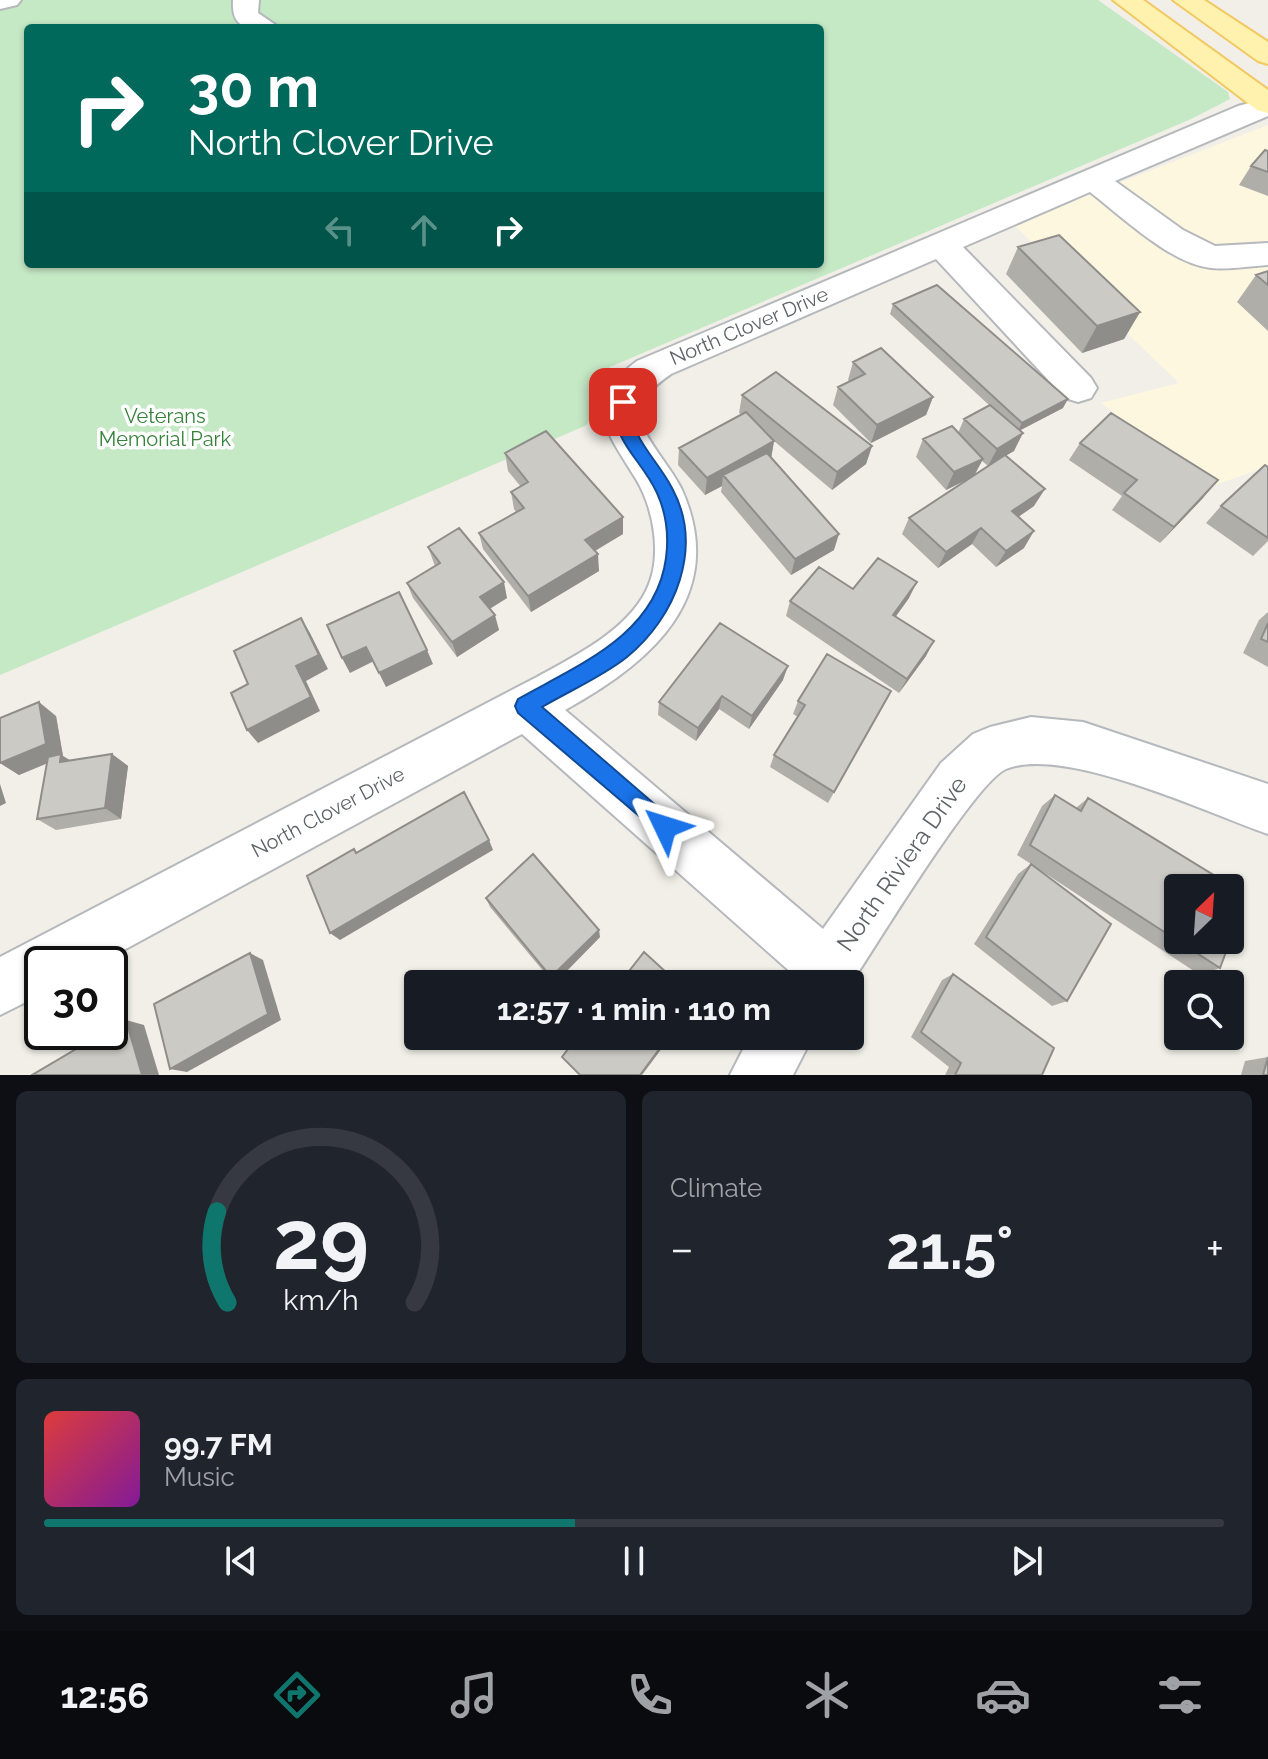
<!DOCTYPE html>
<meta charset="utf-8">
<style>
:root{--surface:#171b24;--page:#20242c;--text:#f1f3f6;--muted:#9ea1a6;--line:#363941;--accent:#0f766e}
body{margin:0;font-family:Raleway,sans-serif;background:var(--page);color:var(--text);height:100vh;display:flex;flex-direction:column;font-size:30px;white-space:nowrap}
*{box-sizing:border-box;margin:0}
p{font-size:26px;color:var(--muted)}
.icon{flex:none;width:44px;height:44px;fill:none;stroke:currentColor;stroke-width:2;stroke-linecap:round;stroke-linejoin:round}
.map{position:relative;height:1075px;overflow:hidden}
.panel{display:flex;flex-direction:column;gap:16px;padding:16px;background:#0d0f14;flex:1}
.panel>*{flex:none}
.banner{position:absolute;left:24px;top:24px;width:800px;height:244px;border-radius:8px;box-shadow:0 2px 6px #0004;background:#00695c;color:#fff;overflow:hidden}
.needle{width:52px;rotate:25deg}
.controls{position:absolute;left:1164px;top:874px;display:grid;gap:16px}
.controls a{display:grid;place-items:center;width:80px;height:80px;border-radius:8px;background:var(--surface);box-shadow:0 2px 6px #0004;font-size:40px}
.speed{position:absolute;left:24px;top:946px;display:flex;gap:16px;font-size:40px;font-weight:700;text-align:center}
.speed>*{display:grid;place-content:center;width:104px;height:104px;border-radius:50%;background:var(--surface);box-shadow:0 2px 6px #0004;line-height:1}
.speed .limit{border:4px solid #111;border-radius:12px;background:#fff;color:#111}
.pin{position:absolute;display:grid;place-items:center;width:68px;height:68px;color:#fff;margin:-34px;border-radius:16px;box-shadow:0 4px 12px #0006}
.me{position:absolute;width:88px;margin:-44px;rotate:311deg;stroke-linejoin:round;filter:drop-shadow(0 0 6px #0008)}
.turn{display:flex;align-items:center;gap:28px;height:168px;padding:0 32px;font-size:36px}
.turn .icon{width:104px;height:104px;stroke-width:2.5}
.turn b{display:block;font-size:56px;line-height:68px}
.lanes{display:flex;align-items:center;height:76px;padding:0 32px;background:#0003;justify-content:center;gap:40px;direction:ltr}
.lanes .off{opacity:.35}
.big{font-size:60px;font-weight:700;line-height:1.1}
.panel .tile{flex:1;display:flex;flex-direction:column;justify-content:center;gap:12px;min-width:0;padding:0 28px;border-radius:12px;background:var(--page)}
.panel .dial{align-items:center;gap:0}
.dial svg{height:208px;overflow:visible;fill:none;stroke:var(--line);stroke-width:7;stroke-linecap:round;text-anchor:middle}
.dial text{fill:var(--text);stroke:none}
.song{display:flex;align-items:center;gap:24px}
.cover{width:96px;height:96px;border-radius:12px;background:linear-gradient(135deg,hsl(0 70% 55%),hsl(290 70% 35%))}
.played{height:8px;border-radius:4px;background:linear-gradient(90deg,var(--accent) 45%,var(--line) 45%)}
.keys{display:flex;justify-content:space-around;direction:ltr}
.heat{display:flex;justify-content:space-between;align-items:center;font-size:44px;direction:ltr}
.panel .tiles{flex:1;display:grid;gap:16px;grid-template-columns:1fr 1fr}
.tile:last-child{grid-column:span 2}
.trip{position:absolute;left:404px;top:970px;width:460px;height:80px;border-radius:8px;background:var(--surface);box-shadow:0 2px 6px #0004;font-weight:700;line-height:80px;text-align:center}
.menu{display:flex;height:128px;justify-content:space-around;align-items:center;background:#090b0e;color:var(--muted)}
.menu .icon{width:56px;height:56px}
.menu .on{color:var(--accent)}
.menu b{font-size:36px;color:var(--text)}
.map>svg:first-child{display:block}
</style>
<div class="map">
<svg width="1268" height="1075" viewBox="0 0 1268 1075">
<rect width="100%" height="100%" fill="#f1efe8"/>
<path fill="#fef7e0" d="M1268 125V473L1261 469 1212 486 1101 403 1179 383 1013 224Z"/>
<path fill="#c5e8c5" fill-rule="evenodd" d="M0 0H1098L1228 92 1230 99 1191 119 610 367 587 425 0 675ZM28 28H820V264H28Z"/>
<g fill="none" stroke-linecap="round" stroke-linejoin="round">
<defs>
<path id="minor" d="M0 0H21L17 5 0 9Z
M233 0H259L258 13 280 28C254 28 231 34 233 0Z
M1268 98V116L1115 181 1183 230 1215 246 1268 243V265C1250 266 1229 270 1211 268 1171 264 1121 216 1090 192L963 247 1091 378 1097 388 1091 398 1078 402 1065 398 936 259 671 374C654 386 637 399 641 422 645 439 673 470 682 490 729 596 651 663 565 710L823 929 941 763 973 734 990 727 1031 717 1083 722 1268 784V834C1208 813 1064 745 1006 769 975 782 875 948 850 985L790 984 794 975 522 734 98 964H42V994L0 1015V957L537 677C575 656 626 631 646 591 663 558 654 509 636 479 607 432 580 403 637 361L1238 106Z
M750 1036H813L793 1075H730Z"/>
<path id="major" d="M1113 0H1143L1268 90V113L1257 110Z
M1173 0H1204L1268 42V64L1258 61Z"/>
</defs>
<use href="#minor" stroke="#b5b8bc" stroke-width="4"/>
<use href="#major" stroke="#f2c960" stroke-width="4"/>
<use href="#minor" fill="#fff" fill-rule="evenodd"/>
<use href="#major" fill="#fff2af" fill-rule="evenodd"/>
</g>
<path fill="#afaea9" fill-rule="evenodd" d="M1268 151V196L1239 185 1251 166Z
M1018 247 1140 312 1124 339 1082 353 1006 274Z
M1268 271V331L1237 302 1256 275Z
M893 304 1063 408 1020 430 1014 451 1005 456 1034 506 1018 517 1024 548 996 567 972 544 938 568 902 534 909 518 970 478 946 490 916 457 923 439 958 433 964 419 989 405 890 314ZM982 461 988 466 974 475Z
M853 362 933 397 926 415 871 443 833 405 838 387 849 381 848 380Z
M742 395 872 446 866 464 832 490 774 441 771 458 834 550 791 575 721 492 722 486 705 495 678 465 679 448 741 414 739 413Z
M1080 443 1203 498 1160 543 1112 510 1122 496 1069 460Z
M505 453 623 534 595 551 599 571 531 612 483 549 479 533 516 512 514 509 511 492 521 487 508 471Z
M1268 467V541L1253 556 1206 523 1221 506Z
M428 547 507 598 490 609 499 630 457 657 413 598 407 583 435 566Z
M853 589 909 598 896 616 926 656 899 693 786 616 790 601Z
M1268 612V667L1243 653 1259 620Z
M783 680 749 729 719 709 696 741 658 715 659 702Z
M891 691 828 803 770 767 774 755 798 717 793 714 798 701Z
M56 716 63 756 70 760 112 754 128 766 121 819 56 830 37 819 47 763 19 775 0 763Z
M1055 795 1076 808 1088 798 1178 888 1220 968 1200 975 1037 868 1067 1001 1052 1006 974 944 1018 874 1031 864 1017 855 1042 806Z
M486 898 600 937 554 984 490 907Z
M953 974 1042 1075H945L949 1067 911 1037 942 980Z
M1268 1057V1075H1241L1245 1061Z"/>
<path fill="#8f8d8a" d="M1140 312 1124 339 1082 353 1097 326Z
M933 397 926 415 871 443 877 425Z
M1068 399 1063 408 1017 432 1022 423Z
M1023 433 1014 451 988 466 997 449Z
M774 441 771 459 723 475 722 486 705 495 707 478Z
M872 446 866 464 832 490 837 472Z
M983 459 974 476 946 490 954 472Z
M1218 480 1203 498 1160 543 1174 527Z
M1045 489 1034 506 1002 528 1012 511Z
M623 517V534L586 556 585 540Z
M981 528 972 544 938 568 946 552Z
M1034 531 1024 548 996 567 1006 551Z
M839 534 834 550 791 575 795 559Z
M598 554 599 571 531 612 528 596Z
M504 582 507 598 484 612 480 597Z
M917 582 909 598 886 630 893 615Z
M495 615 499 630 457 657 452 642Z
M301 618 310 633 328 669 306 681 320 711 258 743 247 730 296 666Z
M934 641 926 656 899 693 907 679Z
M366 647 374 661 350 673 342 658Z
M427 650 433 664 386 687 379 673Z
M788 666 783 680 749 729 752 716Z
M722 696 719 709 696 741 698 728Z
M39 702 56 716 63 756 78 766 60 762V758L19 775 0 763Z
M112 754 128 766 121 819 105 808Z
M0 784 6 803 0 806Z
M489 840 493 850 340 940 330 933Z
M599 930 600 937 554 984 551 977Z
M250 953 263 960 281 1020 187 1072 170 1069Z
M126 1020 144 1025 159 1075H142Z
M669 1036H671L642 1075H640Z"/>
<path fill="#cccac5" stroke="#8f8d8a" stroke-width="2" d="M1265 150 1268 151V172L1251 166Z
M1059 235 1140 312 1097 326 1018 247Z
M1268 271V285L1256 275Z
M937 285 1068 399 1022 423 893 304Z
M881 348 933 397 877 425 838 387 865 374 853 362Z
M776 372 872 446 837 472 742 395Z
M990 405 1023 433 997 449 964 419Z
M746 412 774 441 707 478 679 448Z
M1111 413 1218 480 1174 527 1124 493 1137 480 1080 443Z
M952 426 983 459 954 472 923 439Z
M546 431 623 517 585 540 598 554 528 596 479 533 524 508 511 492 528 482 505 453Z
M767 453 839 534 795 559 723 475Z
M1005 455 1045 489 1012 511 1034 531 1006 551 981 528 946 552 909 518Z
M1265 465 1268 467V538L1221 506Z
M459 528 504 582 480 597 495 615 452 642 407 583 440 563 428 547Z
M878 558 917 582 893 615 934 641 907 679 790 601 819 567 853 589Z
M399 592 427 650 379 673 366 647 342 658 327 625Z
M301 618 319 655 296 666 311 697 247 730 231 693 248 684 234 651Z
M720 623 788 666 752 716 722 696 698 728 659 702Z
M1268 623V642L1261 639Z
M827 654 891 691 834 792 774 755 805 705 798 701Z
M39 702 46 744 0 763V718Z
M61 754 60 762 112 754 105 808 37 819 48 757Z
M464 792 489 840 330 933 307 876 354 849 356 853Z
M1055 795 1081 811 1088 798 1220 879 1216 888H1178V940H1230V915L1238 920 1220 968 1030 845Z
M533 854 599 930 551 977 486 898Z
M1031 864 1111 924 1067 1001 986 937Z
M644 952 679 984H619Z
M250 953 268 1014 170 1069 154 1004Z
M953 974 1054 1048 1042 1075H955L961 1063 921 1032Z
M126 1020 142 1075H32L105 1032H110V1029Z
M578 1036H669L640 1075H580L562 1057Z
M1268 1057V1075H1263Z"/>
<path fill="#1a73e8" stroke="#114b97" stroke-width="2" d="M623 395 631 402C629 438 656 457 672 488 704 547 676 617 627 657 602 677 569 691 542 707L673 820 676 827 673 835 665 838 518 713 515 706 518 699C578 665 656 635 666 558 669 535 667 515 657 493 641 458 612 443 615 402Z"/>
<g text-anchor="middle" stroke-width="7" stroke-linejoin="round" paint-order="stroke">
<g font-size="20" fill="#5f6368" stroke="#fff">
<text transform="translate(749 326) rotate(-23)" y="7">North Clover Drive</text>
<text transform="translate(328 812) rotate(-28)" y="7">North Clover Drive</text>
</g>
<g font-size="20" fill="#348238" stroke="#fff">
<text x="165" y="423">Veterans<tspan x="165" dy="23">Memorial Park</tspan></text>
</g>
<g font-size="24" fill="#5f6368" stroke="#fff">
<text transform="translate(902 864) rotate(-55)" y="8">North Riviera Drive</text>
</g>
</g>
</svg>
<div class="controls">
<a><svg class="needle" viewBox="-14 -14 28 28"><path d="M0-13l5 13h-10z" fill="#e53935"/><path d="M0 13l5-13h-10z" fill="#9ea1a6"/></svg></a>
<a><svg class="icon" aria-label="search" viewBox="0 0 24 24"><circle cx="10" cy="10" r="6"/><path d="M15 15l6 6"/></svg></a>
</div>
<div class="speed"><div class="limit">30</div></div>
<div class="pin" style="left:623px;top:402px;background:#d93025"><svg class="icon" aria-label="arrive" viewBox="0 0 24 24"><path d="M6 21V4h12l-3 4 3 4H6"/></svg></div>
<svg class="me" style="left:665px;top:827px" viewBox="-20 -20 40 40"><path d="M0-17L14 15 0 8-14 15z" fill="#1a73e8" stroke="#fff" stroke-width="4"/></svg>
<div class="trip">12:57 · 1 min · 110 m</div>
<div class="banner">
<div class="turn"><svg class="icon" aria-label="right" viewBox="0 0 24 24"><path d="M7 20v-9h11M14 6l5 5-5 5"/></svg><div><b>30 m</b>North Clover Drive</div></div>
<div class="lanes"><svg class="icon off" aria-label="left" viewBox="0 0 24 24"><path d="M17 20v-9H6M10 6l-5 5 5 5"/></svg><svg class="icon off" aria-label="ahead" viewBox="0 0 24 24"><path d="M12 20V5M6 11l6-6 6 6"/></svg><svg class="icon" aria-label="right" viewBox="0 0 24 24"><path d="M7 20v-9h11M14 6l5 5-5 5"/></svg></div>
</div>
</div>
<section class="panel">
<div class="tiles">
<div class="tile dial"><svg viewBox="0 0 100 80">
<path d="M14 69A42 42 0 1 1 86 69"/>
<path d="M14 69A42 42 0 0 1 10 34" stroke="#0f766e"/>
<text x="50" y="56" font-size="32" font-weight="700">29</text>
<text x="50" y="72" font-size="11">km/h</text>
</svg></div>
<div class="tile"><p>Climate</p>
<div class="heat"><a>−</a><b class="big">21.5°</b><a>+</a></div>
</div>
<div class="tile">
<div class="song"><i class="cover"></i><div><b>99.7 FM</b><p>Music</p></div></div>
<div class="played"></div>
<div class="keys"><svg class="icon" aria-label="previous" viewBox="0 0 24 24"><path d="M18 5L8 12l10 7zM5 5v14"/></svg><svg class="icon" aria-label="pause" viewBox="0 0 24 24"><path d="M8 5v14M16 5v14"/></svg><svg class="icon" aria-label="next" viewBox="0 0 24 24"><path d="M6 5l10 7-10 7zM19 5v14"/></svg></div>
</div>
</div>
</section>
<nav class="menu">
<b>12:56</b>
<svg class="icon on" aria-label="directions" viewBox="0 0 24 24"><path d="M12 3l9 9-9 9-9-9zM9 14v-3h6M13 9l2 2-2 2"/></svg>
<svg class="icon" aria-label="music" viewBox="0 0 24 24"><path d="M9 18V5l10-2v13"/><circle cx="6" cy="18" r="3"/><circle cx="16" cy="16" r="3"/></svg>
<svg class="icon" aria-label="phone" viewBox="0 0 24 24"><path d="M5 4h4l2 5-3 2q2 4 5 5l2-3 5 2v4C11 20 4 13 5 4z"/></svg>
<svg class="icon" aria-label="climate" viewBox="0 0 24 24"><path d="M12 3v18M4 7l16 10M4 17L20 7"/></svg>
<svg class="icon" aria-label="car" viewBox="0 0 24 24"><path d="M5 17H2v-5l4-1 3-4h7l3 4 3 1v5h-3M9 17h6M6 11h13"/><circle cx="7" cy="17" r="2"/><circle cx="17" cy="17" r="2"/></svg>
<svg class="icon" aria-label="filters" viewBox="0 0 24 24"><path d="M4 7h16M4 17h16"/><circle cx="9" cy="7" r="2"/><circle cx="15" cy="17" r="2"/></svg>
</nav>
